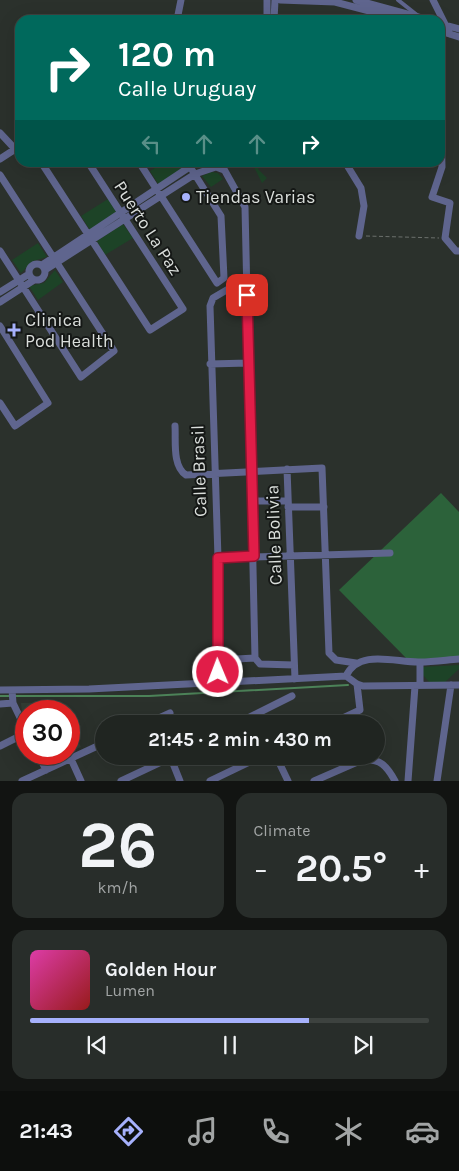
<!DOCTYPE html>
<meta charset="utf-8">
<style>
:root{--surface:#202521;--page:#282d2a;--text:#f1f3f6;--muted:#a2a5a5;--line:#3d423f;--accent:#a6b1fc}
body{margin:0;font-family:Karla,sans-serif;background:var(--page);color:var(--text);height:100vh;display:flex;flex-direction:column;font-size:19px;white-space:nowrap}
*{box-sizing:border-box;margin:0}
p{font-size:16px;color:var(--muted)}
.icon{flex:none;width:28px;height:28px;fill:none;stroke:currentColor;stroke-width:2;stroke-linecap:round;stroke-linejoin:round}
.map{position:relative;height:781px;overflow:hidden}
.drawer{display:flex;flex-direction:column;gap:12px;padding:12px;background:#121412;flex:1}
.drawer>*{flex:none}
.guide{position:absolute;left:15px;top:15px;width:430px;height:152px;border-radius:15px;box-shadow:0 5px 20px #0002,0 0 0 1px var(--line);background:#00695c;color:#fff;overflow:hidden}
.speed{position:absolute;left:15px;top:700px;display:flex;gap:10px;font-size:25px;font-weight:700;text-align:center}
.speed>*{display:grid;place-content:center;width:65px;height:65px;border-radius:50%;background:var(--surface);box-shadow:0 5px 20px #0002,0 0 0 1px var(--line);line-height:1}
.speed .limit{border:8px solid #d22;background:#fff;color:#111}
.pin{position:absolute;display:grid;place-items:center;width:42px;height:42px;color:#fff;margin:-21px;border-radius:10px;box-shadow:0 2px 8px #0006}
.me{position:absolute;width:55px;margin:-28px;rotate:359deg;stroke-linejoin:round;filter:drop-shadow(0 0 4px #0008)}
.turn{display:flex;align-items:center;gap:18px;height:105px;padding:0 20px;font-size:22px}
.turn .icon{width:65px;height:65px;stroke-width:2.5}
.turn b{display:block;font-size:35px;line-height:42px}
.lanes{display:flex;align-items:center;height:48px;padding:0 20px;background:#0003;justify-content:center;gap:25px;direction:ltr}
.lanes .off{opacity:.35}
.big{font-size:38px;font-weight:700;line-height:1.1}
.drawer .card{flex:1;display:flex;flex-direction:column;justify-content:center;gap:8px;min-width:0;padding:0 18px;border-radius:15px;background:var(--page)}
.drawer .dial{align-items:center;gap:0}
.dial b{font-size:65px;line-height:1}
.song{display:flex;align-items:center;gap:15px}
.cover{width:60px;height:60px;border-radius:8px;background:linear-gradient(135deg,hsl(320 70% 55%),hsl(0 70% 35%))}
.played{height:5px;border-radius:2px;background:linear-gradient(90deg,var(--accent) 70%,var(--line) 70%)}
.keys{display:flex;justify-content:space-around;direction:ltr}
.heat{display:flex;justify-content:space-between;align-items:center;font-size:28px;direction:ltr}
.drawer .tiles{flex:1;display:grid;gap:12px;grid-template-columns:1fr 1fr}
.card:last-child{grid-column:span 2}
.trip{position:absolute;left:95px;top:715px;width:290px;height:50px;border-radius:25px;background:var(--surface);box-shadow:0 5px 20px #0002,0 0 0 1px var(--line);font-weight:700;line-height:50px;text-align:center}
.tab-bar{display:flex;height:80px;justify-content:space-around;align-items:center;background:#0d0f0d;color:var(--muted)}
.tab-bar .icon{width:35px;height:35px}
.tab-bar .on{color:var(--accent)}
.tab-bar b{font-size:22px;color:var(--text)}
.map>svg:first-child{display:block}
</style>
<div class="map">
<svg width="459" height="781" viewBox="0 0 459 781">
<rect width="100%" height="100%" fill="#2b312c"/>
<path fill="#313c33" d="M59 702 64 711H26V722L22 713 21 703Z
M69 722 81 747 69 752Z
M41 754H66L46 764Z"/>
<path fill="#1d4327" d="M163 163H182L185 168 159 185 150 171Z
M252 163H264L258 169 267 178 262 183Z
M211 172 218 173 223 179 211 187 202 176Z
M108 199 117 213 90 230 81 216Z
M123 224 133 238 105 255 97 241Z
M38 243 47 257 33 261 21 273 12 260Z
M55 270 63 282 38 300 29 286 44 283Z
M459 665V669L443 684H431L421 673V667Z"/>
<path fill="#2c623a" d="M441 493 459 512V657L408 660 339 590Z"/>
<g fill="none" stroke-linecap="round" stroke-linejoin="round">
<path stroke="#4c8258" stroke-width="2" d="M0 696H149L348 685"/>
<path stroke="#6b706c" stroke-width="1" stroke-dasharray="4 2.5" stroke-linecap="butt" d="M366 236 439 238"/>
<path stroke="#5f658e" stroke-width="4" d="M398 0 417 15"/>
<path stroke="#5f658e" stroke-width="7" d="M267 0V20
M280 0 335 2 404 20
M356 0 429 20
M433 0 450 34
M177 20 181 0
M209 20H225
M274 20 275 0
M445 25 459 29
M440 31 459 37
M440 73 442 167 432 197 450 203 445 238 456 251H459
M0 133 15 149
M0 159 20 146
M41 162 150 330 183 309 88 162
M139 162 217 283 224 278 221 216 187 162
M220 162 245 207 255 658
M345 162 361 188 364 206 359 236
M0 175 114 351 81 377 0 251
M29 272a8 8 0 1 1 16 0a8 8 0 1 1-16 0Z
M42 265 197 162
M45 270 195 174 216 167 224 170
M0 292 29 274
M0 302 34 280
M0 326 48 403 15 426 0 403
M210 364 248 363
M175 426C176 440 172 466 186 475L322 468 329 653 336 660 356 663
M287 469 295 679
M252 501H288
M288 507H324
M218 558 390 553
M218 660 255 658 260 664 294 665
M420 662V685
M346 676C359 648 397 663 420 662 433 662 446 660 459 659
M219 684 218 558 210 306 213 298 247 278
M0 690 89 689 346 676 357 684 363 686 459 685
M12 690 13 703 26 730
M0 704 13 703
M256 714 261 724
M146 724 170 713
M236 724 292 696
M330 724 360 710 357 684
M0 746 26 733
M38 754 46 770
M170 756 180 781
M276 756 288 781
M71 759 81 781
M22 781 104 743
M121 781 174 756
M210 781 262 756
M314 781 362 760C380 758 387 766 395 781
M408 781 415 686
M437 781 451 685"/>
</g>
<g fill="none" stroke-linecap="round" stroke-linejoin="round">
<defs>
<path id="route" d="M218 672V558L254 556 247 295"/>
</defs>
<use href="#route" stroke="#92132f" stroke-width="12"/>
<use href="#route" stroke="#e11d48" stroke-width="9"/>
</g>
<g fill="#a6b1fc" stroke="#151816" stroke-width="2">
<circle cx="186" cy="197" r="5"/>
<path d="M11.5 322.5h5v5h5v5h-5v5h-5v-5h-5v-5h5z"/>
</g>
<g text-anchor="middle" stroke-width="4" stroke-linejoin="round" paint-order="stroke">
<g font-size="18" fill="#dadedb" stroke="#151816" text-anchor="start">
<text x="196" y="203">Tiendas Varias</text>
<text x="25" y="326">Clinica<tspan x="25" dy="21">Pod Health</tspan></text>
</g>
<g font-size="18" fill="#dadedb" stroke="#151816">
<text transform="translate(148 228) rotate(57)" y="6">Puerto La Paz</text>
<text transform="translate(199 471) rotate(-92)" y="6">Calle Brasil</text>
<text transform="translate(274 535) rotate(-92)" y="6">Calle Bolivia</text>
</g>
</g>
</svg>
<div class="speed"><div class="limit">30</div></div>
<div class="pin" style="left:247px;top:295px;background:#d93025"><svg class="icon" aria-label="arrive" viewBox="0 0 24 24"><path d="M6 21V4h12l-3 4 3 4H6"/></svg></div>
<svg class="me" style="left:218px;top:672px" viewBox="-20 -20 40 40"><circle r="17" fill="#e11d48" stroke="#fff" stroke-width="3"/><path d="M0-11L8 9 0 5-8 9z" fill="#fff"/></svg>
<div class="trip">21:45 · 2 min · 430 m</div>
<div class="guide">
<div class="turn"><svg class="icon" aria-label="right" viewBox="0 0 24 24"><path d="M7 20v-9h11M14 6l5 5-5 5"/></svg><div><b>120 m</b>Calle Uruguay</div></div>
<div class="lanes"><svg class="icon off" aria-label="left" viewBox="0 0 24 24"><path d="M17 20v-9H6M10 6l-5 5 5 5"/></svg><svg class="icon off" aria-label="ahead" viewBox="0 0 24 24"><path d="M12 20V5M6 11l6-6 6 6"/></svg><svg class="icon off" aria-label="ahead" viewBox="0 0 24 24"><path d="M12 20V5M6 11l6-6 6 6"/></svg><svg class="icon" aria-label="right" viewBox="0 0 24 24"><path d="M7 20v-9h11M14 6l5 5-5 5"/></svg></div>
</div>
</div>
<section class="drawer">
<div class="tiles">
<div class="card dial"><b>26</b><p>km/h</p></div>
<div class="card"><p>Climate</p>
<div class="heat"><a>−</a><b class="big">20.5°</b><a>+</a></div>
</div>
<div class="card">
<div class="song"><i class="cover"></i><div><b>Golden Hour</b><p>Lumen</p></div></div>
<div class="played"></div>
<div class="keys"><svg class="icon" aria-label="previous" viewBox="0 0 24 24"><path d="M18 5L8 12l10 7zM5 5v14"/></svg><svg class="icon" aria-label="pause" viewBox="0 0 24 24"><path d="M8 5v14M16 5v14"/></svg><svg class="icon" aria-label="next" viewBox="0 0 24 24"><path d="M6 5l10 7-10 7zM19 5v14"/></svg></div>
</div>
</div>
</section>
<nav class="tab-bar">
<b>21:43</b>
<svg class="icon on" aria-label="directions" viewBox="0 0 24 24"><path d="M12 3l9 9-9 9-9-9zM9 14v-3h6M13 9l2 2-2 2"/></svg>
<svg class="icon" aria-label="music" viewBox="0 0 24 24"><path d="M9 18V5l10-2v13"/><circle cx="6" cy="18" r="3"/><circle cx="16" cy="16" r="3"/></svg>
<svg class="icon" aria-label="phone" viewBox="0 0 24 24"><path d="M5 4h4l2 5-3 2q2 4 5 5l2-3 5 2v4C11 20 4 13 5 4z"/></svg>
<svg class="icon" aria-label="climate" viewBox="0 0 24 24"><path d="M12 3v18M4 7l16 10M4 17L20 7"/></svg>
<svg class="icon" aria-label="car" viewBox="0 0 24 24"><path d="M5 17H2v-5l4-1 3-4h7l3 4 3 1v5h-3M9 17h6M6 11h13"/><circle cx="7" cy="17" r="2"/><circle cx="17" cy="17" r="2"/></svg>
</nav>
